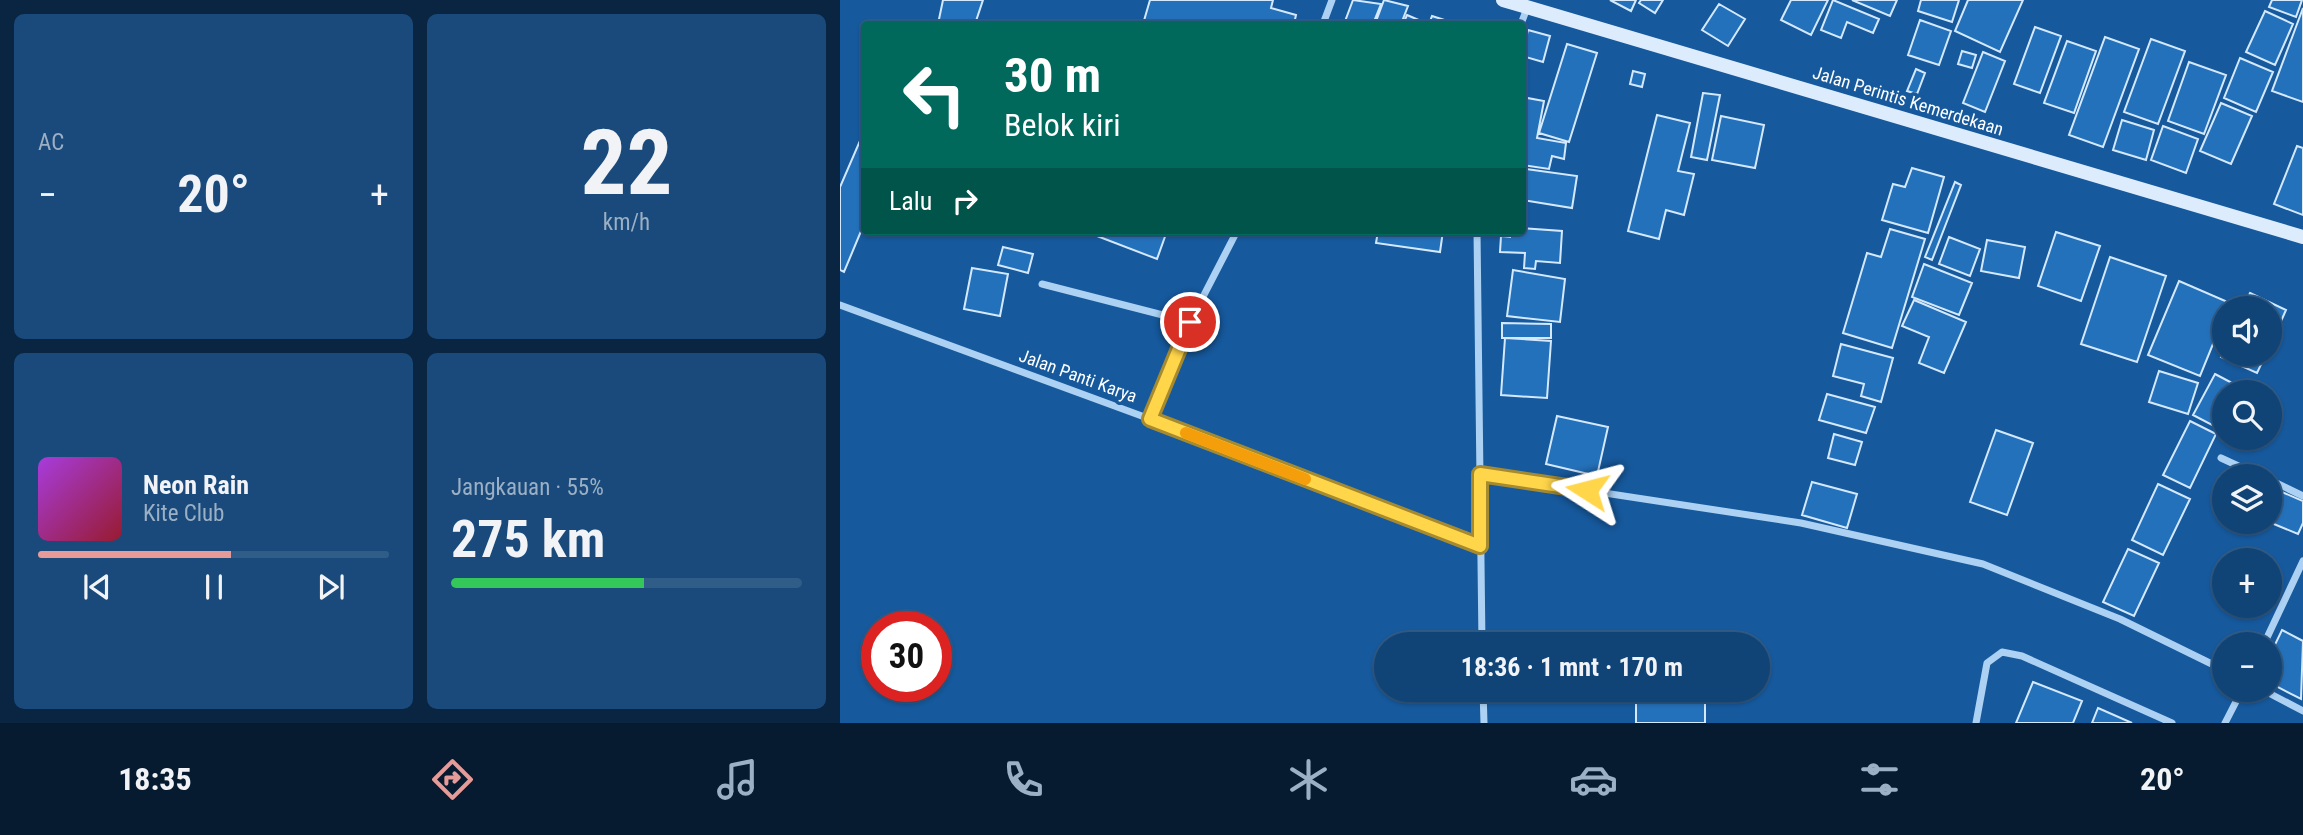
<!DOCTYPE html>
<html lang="id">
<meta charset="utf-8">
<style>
:root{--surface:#104376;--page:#194a7b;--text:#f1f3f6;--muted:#9cb0c5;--line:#305c88;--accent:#e69b98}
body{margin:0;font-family:"Roboto Condensed",sans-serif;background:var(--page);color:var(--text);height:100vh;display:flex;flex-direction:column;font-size:26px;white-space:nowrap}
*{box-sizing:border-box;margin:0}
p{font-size:23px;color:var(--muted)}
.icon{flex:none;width:38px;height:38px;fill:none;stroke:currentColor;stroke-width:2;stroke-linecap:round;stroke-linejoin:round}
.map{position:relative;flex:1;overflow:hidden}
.side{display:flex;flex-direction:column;gap:14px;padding:14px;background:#092541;width:840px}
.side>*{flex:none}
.hud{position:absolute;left:21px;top:21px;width:665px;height:214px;border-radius:7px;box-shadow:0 2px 5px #0004,0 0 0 2px var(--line);background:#00695c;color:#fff;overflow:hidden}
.controls{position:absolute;left:1372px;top:296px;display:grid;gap:14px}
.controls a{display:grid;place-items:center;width:70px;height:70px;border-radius:50%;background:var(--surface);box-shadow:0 2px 5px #0004,0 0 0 2px var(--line);font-size:35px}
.speed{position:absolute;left:21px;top:611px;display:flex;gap:14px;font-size:35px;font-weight:700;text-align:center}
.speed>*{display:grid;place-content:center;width:91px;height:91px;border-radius:50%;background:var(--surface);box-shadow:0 2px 5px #0004,0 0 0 2px var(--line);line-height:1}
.speed .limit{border:10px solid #d22;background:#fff;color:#111}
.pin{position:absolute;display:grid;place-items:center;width:60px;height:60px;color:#fff;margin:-30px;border:4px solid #fff;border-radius:50%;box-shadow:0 2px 7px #0007}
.me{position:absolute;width:77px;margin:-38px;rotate:279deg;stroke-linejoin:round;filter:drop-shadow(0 0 5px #0008)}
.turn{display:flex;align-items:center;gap:24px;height:147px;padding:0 28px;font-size:32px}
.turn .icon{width:91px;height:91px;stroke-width:2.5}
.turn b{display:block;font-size:49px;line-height:60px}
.then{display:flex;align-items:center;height:66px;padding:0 28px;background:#0003;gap:14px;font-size:26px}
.big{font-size:52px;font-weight:700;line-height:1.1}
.side .card{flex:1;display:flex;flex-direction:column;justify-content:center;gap:10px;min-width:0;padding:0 24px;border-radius:10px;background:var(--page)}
.side .dial{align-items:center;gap:0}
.dial b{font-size:91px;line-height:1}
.song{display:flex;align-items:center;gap:21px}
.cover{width:84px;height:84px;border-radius:10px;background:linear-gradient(135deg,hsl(280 70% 55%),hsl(350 70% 35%))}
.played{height:7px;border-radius:4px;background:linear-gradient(90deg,var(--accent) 55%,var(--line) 55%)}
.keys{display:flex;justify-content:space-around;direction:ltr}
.heat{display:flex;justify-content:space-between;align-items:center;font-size:38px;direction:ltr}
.charge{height:10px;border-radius:5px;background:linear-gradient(90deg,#34c759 55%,var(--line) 0)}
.side .tiles{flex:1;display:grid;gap:14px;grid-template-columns:repeat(2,1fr)}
.trip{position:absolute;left:534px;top:632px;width:396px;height:70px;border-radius:35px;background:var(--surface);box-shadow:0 2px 5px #0004,0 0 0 2px var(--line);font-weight:700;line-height:70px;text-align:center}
.tabs{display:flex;height:112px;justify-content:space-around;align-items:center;background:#061b2f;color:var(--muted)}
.tabs .icon{width:49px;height:49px}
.tabs .current{color:var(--accent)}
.tabs b{font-size:32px;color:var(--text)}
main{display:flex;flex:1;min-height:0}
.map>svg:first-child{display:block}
</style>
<main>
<section class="side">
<div class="tiles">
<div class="card"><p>AC</p>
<div class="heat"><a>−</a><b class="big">20°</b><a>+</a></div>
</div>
<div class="card dial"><b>22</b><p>km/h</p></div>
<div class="card">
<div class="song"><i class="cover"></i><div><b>Neon Rain</b><p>Kite Club</p></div></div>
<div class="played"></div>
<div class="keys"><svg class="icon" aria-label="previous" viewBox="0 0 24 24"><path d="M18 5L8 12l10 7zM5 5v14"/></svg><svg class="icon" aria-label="pause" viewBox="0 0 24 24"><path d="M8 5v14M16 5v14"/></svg><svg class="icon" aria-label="next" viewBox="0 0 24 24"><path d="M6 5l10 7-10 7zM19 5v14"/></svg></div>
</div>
<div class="card"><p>Jangkauan · 55%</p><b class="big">275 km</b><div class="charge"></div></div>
</div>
</section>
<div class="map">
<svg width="1463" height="723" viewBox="0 0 1463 723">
<rect width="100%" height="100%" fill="#16599d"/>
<path fill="#2471bb" stroke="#d4e9fd" stroke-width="2" d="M103 0H143L135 24H98Z
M310 0H433L431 8 456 15 454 24H303Z
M513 0 541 4 533 24H504Z
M544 0 568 6 561 24H535Z
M770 0H796L791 11Z
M801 0H823L815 13 799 3Z
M951 0H988L971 35 941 20Z
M993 0 1039 19 1033 33 1007 22 1001 38 981 30Z
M1012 0H1057L1050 16Z
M1081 0H1119L1112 22 1078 11Z
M1128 0H1183L1160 52 1115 31Z
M1432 0H1462L1456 17 1429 7Z
M879 4 905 19 888 46 862 30Z
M1463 8V102L1432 91Z
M1425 11 1453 24 1435 65 1406 52Z
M567 15 588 24H563Z
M592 16 617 24H589Z
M1080 20 1111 31 1099 65 1068 55Z
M1195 27 1221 36 1200 93 1174 84Z
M688 30 710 36 703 62 682 56Z
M1265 37 1299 49 1263 147 1229 135Z
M1311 39 1345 51 1318 124 1284 112Z
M1227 41 1256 51 1234 113 1204 103Z
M727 44 757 53 729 142 699 133Z
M1122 51 1136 55 1132 68 1118 64Z
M1143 52 1165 61 1145 112 1123 103Z
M1400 58 1433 72 1416 112 1384 98Z
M1349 62 1386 75 1364 134 1328 121Z
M1076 69 1085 73 1077 94 1067 91Z
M793 71 805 74 802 87 790 84Z
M863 93 880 95 867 160 851 157Z
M682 97 704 101 697 138 726 143 724 159 712 156 709 169 682 165Z
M1381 103 1412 116 1391 164 1360 151Z
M817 115 850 123 838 171 854 174 844 215 826 210 819 239 788 231Z
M881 116 924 125 915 168 872 160Z
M1282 120 1314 130 1306 160 1273 150Z
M1323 126 1358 139 1346 173 1311 160Z
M22 136 24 137V224L4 272 0 270V187Z
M1457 146 1463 148V215L1434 204Z
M1072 168 1104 177 1088 233 1042 220 1053 184 1065 187Z
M686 169 737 176 732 208 682 200Z
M1115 182 1121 185 1092 260 1085 257Z
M682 228 722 231 720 263 696 261 695 269 684 268 685 253 660 252 661 236 670 237V231H682Z
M1050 229 1085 239 1052 348 1003 333 1027 253 1041 257Z
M244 231H327L317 259Z
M538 231H603L600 252 536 243Z
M1216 232 1260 246 1241 301 1198 286Z
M1109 237 1140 249 1130 276 1099 264Z
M1147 240 1185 247 1179 278 1141 271Z
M163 247 193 254 188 273 158 265Z
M1270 257 1326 276 1297 362 1241 344Z
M1084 264 1132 283 1119 315 1072 297Z
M132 268 168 274 160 316 124 309Z
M673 270 725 279 720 322 667 316Z
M1339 281 1390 303 1388 308H1384V317L1360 376 1308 355Z
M1410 293 1446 310 1430 346V308H1403Z
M1074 300 1126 322 1104 373 1079 363 1089 337 1062 326Z
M662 323 711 324V338H662Z
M665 338 711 341 707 398 661 395Z
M1001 344 1053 358 1041 402 1021 396 1024 384 993 376Z
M1384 349V354H1426L1417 373 1381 357Z
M1319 371 1358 383 1348 414 1309 402Z
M1375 374 1394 384 1390 392H1384V403L1372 425 1353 415Z
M987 394 1035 407 1026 433 979 420Z
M717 416 768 427 757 476 706 464Z
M1350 421 1376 434 1350 488 1323 475Z
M1156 430 1193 443 1167 515 1130 502Z
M994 434 1022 442 1015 465 988 458Z
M972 482 1017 494 1007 528 962 515Z
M1318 484 1350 499 1323 555 1292 540Z
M1430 487 1463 501V523L1458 534 1429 522Z
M1288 549 1319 563 1294 616 1263 602Z
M1442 630 1463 641 1461 699 1430 683V655Z
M1193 682 1242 701 1233 723H1176Z
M796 700H865V723H796Z
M1258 708 1292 723H1252Z"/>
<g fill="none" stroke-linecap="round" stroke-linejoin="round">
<path stroke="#acd1f3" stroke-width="7" d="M483 24 492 0
M681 24 687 8
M637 231 642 644
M202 284 350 322
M0 305 310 419 350 322 397 231
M310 419 640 546
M1381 458 1420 476
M640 474 961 523 1143 564 1280 619 1384 670
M1430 480 1463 496
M1424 644 1463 561
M643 690 644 723
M1423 690 1463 711
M1136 723 1147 663 1162 652 1182 656 1332 723
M1385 723 1402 690"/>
<path stroke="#dcecfd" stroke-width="14" d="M663 0 1463 237"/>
</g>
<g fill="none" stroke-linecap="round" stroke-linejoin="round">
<defs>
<path id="route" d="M350 322 310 419 640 546V474L747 490"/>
</defs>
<use href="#route" stroke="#a68a30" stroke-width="18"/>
<use href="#route" stroke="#ffd54a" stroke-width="12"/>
<path stroke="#f59e0b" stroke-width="12" d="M346 433 465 479"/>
</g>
<g text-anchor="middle" stroke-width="7" stroke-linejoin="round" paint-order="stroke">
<g font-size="18" fill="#fff" stroke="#16599d">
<text transform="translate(1068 101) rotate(17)" y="6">Jalan Perintis Kemerdekaan</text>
<text transform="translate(238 376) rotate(20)" y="6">Jalan Panti Karya</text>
</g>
</g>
</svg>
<div class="controls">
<a><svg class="icon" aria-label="sound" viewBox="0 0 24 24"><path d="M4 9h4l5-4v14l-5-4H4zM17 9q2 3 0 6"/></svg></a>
<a><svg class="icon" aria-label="search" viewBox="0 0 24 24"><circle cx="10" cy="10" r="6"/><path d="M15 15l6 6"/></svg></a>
<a><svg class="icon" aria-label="layers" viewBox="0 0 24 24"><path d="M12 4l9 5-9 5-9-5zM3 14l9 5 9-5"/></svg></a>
<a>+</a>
<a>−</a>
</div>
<div class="speed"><div class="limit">30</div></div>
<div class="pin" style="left:350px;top:322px;background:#d93025"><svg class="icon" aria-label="arrive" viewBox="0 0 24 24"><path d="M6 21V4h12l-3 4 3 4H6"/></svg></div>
<svg class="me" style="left:747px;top:490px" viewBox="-20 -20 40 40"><path d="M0-17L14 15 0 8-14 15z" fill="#ffd54a" stroke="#fff" stroke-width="4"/></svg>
<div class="trip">18:36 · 1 mnt · 170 m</div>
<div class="hud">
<div class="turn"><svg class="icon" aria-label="left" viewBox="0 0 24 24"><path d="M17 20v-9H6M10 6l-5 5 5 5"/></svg><div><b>30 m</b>Belok kiri</div></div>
<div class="then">Lalu<svg class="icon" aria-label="right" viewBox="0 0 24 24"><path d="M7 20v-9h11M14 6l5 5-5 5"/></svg></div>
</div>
</div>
</main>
<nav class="tabs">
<b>18:35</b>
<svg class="icon current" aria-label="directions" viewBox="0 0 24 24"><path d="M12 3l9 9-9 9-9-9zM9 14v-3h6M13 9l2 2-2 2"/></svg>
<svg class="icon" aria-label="music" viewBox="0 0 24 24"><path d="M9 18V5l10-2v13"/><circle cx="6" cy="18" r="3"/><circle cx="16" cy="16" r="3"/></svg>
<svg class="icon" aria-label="phone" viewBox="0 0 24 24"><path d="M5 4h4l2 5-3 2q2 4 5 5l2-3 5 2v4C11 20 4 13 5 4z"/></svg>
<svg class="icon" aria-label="climate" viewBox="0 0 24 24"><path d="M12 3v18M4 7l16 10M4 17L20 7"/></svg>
<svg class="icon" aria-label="car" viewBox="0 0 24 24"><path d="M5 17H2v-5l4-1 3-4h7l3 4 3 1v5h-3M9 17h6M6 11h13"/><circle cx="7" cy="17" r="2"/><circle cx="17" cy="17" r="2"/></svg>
<svg class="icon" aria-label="filters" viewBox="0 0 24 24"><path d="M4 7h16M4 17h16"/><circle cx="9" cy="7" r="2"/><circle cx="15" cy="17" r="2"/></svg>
<b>20°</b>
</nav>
